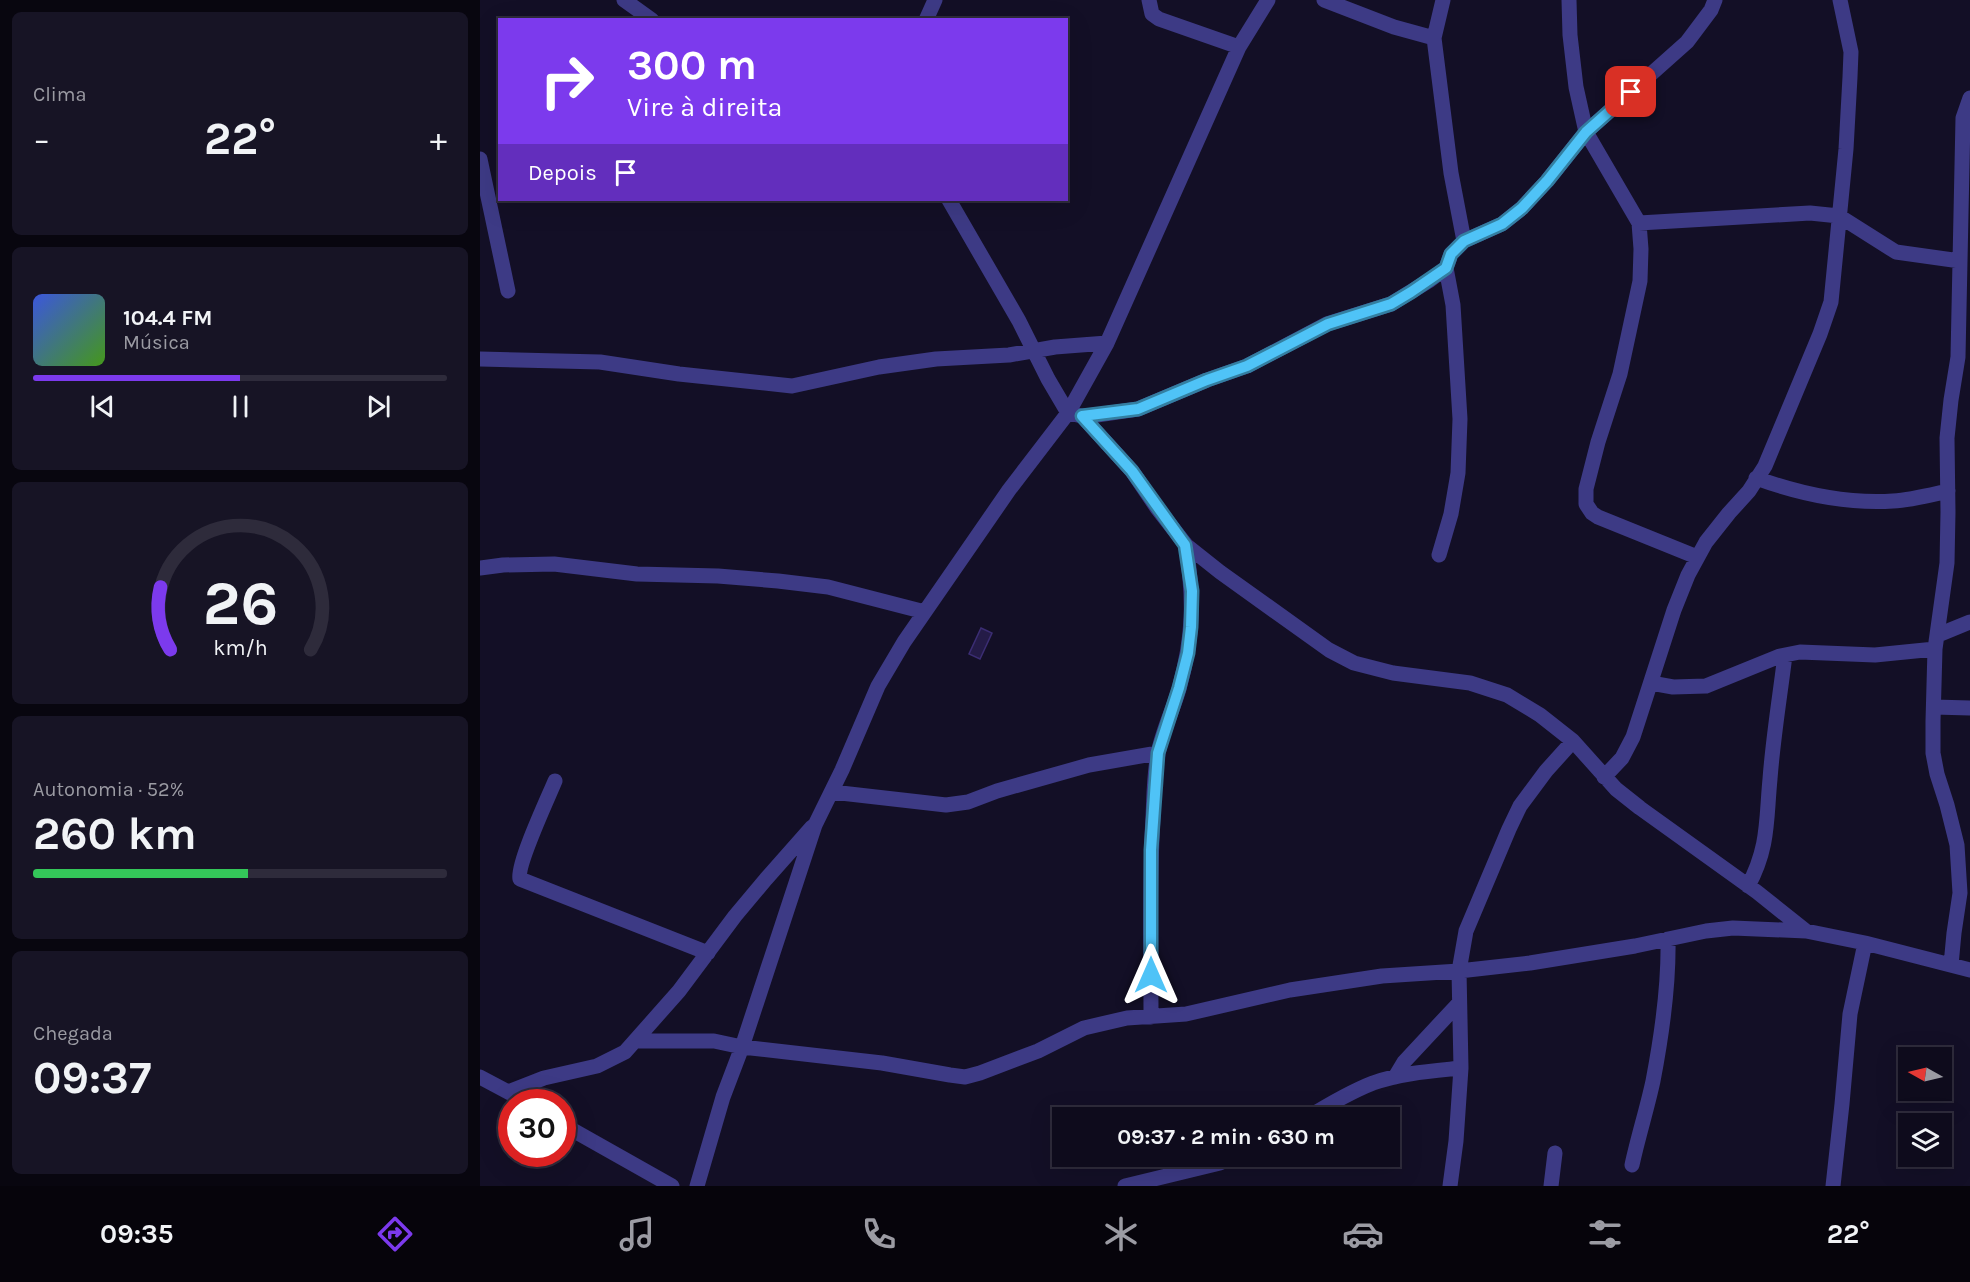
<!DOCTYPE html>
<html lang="pt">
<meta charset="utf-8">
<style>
:root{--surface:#0e0b1c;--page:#171425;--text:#f1f3f6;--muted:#9b9ba3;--line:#2e2b3b;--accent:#7c3aed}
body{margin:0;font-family:Karla,sans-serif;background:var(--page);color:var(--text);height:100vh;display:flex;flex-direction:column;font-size:22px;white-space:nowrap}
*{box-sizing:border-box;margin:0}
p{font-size:20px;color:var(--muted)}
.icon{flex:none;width:33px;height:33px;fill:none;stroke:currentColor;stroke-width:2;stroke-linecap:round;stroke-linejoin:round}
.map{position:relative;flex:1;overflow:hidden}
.panel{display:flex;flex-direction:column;gap:12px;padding:12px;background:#08060f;width:480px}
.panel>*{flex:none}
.guide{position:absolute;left:18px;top:18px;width:570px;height:183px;border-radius:0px;box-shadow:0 6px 24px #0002,0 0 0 2px var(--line);background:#7c3aed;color:#fff;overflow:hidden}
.needle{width:39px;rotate:278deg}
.buttons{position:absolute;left:1418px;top:1047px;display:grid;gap:12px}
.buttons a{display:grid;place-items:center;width:54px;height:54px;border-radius:0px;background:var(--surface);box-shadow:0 6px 24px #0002,0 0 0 2px var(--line);font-size:30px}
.speed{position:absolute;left:18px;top:1089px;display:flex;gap:12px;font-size:30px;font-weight:700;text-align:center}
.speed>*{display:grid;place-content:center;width:78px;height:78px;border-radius:50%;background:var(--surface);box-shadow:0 6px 24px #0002,0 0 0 2px var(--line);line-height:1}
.speed .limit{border:9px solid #d22;background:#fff;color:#111}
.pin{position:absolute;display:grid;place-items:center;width:51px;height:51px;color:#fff;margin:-26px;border-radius:12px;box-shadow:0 3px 9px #0006}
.me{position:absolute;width:66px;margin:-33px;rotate:0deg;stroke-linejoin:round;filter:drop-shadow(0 0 4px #0008)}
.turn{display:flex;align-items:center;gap:21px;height:126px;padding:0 30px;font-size:27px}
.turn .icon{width:78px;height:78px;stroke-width:2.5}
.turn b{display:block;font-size:42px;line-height:51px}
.then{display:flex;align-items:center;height:57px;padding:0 30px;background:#0003;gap:12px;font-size:22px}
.big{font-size:45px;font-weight:700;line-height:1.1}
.panel .widget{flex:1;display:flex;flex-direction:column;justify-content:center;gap:9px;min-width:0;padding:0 21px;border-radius:9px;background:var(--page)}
.panel .dial{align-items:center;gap:0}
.dial svg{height:156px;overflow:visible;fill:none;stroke:var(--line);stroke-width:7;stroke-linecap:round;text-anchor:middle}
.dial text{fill:var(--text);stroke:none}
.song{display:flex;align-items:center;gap:18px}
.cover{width:72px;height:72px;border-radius:9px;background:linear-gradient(135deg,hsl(230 70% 55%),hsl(100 70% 35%))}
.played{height:6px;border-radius:3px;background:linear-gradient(90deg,var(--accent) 50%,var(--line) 50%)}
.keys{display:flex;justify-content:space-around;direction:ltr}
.heat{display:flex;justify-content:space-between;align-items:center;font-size:33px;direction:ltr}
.charge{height:9px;border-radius:4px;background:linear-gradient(90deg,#34c759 52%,var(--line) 0)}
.trip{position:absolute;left:572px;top:1107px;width:348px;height:60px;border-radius:0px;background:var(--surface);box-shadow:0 6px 24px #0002,0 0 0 2px var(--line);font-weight:700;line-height:60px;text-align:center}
.tabs{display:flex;height:96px;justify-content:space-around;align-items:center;background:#06040b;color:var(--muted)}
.tabs .icon{width:42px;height:42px}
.tabs .current{color:var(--accent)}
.tabs b{font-size:27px;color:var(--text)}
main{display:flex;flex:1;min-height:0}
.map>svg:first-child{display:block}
</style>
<main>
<section class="panel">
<div class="widget"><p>Clima</p>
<div class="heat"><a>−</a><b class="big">22°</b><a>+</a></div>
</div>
<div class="widget">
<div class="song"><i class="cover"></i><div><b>104.4 FM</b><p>Música</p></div></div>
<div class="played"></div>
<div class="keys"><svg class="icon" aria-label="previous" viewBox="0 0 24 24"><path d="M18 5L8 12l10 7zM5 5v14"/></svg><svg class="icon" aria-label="pause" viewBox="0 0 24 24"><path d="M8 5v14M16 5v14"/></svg><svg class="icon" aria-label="next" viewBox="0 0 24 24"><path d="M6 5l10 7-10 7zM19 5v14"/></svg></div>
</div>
<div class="widget dial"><svg viewBox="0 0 100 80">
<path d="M14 69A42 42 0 1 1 86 69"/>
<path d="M14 69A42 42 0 0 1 9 37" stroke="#7c3aed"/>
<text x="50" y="56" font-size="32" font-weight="700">26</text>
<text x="50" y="72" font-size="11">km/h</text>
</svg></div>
<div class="widget"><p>Autonomia · 52%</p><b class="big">260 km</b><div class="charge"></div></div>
<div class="widget"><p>Chegada</p><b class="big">09:37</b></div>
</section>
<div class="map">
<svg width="1490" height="1186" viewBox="0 0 1490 1186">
<rect width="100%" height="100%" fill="#130f26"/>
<path fill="#241b47" stroke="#3b2d73" stroke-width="1.5" d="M501 628 512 633 500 659 489 654Z"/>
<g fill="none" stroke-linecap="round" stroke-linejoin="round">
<path stroke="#3d3a85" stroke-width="15" d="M144 0 172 20
M669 0 672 14 679 19 759 47
M844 0 914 27 954 38
M963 0 954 38 971 173 984 241
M1089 0 1090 35 1096 87 1106 132 1159 223 1161 249 1160 281 1140 374 1118 442 1106 489V504L1112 513 1118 517 1217 557
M446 20 455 0
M0 159 28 291
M469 200 539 321 568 379 588 413 602 416 617 415 658 409 727 380 767 366 847 324 911 304 950 280 966 268 971 254 984 241 1022 224 1042 208 1067 181 1106 132 1207 42 1231 10 1235 0
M1159 223 1330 213 1359 216 1416 252 1480 261
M0 359 120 362 199 374 312 386 399 367 456 359 529 355 575 347 627 343
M602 416 652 471 677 508 706 545 740 572 849 650 874 663 913 673 990 683 1027 695 1060 715 1093 741 1136 789 1160 808 1277 892 1326 931
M1276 478C1320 494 1366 504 1413 501 1431 500 1450 495 1468 491
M959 555 971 514 978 473 980 419 973 305 966 268
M0 568 23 565 74 564 157 574 238 576 298 581 348 587 445 612
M1458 635 1490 622
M1171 683 1193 687 1226 686 1300 656 1320 652 1395 655 1455 649
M1454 707 1490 708
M1124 777 1142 758 1153 737 1194 610 1208 575 1226 542 1249 513 1269 491 1285 466 1340 334 1351 302 1366 149 1370 77 1371 52 1360 0
M75 781C68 798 36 866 40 879L228 953
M352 792 466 805 488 802 517 791 609 765 678 753
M1268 886C1289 847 1286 820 1290 779 1293 738 1300 696 1305 655
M1471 965 1474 933 1480 893 1477 845 1467 805 1457 774 1453 753V721L1455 649 1467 563 1468 512 1467 438 1471 400 1478 357 1483 118 1490 98
M671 1017C671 950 669 883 673 817 674 796 674 774 678 754 682 732 693 710 699 689 714 635 714 599 706 545
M156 1041H234L262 1047 402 1063 470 1075 485 1077 500 1073 558 1051 604 1028 647 1018 706 1014 810 990 902 976 979 971 1050 963 1155 946 1226 931 1253 928 1326 931 1385 943 1490 970
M0 1077 47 1102
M915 1077 924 1062 979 1003
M28 1092 64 1078 117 1066 145 1052 199 991 255 916 286 879 332 827
M827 1118C848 1105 870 1092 893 1083 921 1073 952 1071 981 1068
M82 1124 192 1186
M1152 1165C1158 1137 1167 1109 1173 1081 1182 1034 1189 987 1188 939
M217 1186 243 1097 262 1047 335 825 362 770 398 686 424 642 529 490 588 413 627 343 759 47 788 0
M645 1186 740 1163 756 1156
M970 1186 976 1141 981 1068 979 971 986 931 1029 829 1040 806 1066 771 1093 741
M1071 1186 1075 1153
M1353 1186 1362 1104 1370 1014 1385 943"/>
</g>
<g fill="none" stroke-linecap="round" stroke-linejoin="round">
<defs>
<path id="route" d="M671 975V850L678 753 699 688 708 653 711 627 712 591 705 545 652 471 602 416 658 409 727 380 767 366 848 324 911 304 931 292 966 268 971 254 984 241 1022 224 1042 208 1067 181 1106 132 1151 92"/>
</defs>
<use href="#route" stroke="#337fa1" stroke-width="15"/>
<use href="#route" stroke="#4fc3f7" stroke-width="10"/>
</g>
</svg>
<div class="buttons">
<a><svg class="needle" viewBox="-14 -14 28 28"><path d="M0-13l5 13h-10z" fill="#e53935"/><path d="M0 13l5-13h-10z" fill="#9b9ba3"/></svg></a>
<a><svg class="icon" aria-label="layers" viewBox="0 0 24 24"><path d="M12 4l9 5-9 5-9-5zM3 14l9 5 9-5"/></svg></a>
</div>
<div class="speed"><div class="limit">30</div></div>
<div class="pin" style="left:1151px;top:92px;background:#d93025"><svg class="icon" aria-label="arrive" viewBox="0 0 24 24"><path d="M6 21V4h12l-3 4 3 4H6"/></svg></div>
<svg class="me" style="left:671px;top:975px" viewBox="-20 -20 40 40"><path d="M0-17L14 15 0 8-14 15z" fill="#4fc3f7" stroke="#fff" stroke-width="4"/></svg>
<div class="trip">09:37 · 2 min · 630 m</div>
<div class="guide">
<div class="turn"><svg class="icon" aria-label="right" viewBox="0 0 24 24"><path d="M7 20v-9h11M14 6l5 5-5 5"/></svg><div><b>300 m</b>Vire à direita</div></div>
<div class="then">Depois<svg class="icon" aria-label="arrive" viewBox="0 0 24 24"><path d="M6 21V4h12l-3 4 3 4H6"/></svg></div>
</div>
</div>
</main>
<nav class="tabs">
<b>09:35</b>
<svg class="icon current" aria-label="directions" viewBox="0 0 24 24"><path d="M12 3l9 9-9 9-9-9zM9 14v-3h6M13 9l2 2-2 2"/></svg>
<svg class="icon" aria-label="music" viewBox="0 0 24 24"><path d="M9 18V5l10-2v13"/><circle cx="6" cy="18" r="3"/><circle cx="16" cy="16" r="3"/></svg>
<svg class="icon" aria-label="phone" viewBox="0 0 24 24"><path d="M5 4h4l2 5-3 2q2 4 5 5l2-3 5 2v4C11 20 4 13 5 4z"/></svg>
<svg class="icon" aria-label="climate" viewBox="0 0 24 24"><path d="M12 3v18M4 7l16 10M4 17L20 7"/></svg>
<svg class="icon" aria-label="car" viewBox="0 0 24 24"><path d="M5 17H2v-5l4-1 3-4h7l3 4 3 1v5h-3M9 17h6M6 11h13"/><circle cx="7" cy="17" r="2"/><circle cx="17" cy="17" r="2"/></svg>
<svg class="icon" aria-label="filters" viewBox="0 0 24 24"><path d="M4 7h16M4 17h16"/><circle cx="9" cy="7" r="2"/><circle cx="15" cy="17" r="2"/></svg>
<b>22°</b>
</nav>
